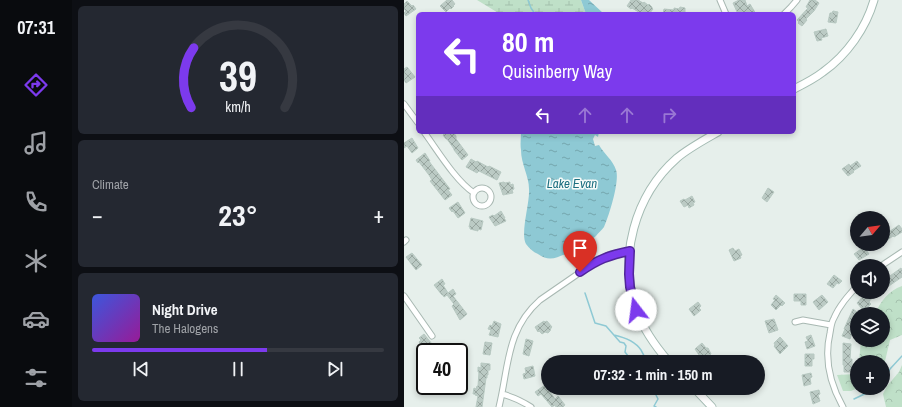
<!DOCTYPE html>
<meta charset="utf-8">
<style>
:root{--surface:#171b24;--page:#242831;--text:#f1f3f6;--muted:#9ea1a6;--line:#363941;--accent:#7c3aed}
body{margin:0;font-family:"Archivo Narrow",sans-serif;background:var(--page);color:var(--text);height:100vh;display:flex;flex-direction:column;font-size:15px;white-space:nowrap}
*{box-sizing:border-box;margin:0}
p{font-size:13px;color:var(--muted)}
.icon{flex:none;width:22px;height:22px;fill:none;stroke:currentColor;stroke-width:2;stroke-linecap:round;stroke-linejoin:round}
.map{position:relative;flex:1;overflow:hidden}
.drawer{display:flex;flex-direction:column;gap:6px;padding:6px;background:#0d0f14;width:332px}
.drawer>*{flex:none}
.banner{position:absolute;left:12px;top:12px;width:380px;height:122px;border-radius:6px;box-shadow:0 2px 6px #0003;background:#7c3aed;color:#fff;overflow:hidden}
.needle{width:26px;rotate:61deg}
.buttons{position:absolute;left:446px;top:211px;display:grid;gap:8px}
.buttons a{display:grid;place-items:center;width:40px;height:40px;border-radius:50%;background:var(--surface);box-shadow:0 2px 6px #0003;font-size:20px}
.speed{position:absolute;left:12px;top:343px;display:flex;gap:8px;font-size:20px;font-weight:700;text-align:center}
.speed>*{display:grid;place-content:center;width:52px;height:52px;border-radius:50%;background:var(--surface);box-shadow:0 2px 6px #0003;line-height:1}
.speed .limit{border:2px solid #111;border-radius:6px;background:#fff;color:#111}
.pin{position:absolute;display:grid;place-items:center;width:34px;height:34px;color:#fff;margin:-41px -17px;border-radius:50% 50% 50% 0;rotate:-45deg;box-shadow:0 0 4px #0007}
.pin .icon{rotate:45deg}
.me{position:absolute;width:44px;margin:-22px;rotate:345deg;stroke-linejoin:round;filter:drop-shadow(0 0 3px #0008)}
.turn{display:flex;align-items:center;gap:14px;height:84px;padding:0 20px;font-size:18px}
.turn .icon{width:52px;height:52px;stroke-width:2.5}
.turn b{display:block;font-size:28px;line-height:34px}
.lanes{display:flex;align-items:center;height:38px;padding:0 20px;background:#0003;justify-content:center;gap:20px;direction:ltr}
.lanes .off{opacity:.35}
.big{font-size:30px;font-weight:700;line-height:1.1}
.drawer .card{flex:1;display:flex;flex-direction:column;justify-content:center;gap:6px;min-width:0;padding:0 14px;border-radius:6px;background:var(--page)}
.drawer .dial{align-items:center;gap:0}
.dial svg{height:104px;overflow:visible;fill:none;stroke:var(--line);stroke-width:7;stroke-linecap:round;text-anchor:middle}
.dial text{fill:var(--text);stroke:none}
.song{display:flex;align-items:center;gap:12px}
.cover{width:48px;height:48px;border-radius:6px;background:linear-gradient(135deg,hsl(230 70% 55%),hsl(300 70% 35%))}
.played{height:4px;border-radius:2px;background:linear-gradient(90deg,var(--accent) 60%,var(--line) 60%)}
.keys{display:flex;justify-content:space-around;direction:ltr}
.heat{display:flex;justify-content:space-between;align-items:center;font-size:22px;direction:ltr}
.trip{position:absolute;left:137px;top:355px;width:224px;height:40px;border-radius:20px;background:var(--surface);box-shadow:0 2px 6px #0003;font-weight:700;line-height:40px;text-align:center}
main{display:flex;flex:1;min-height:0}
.tabs{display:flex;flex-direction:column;width:72px;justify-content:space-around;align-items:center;background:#090b0e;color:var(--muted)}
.tabs .icon{width:28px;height:28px}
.tabs .on{color:var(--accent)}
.tabs b{font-size:18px;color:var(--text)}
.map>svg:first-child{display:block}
</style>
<main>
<nav class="tabs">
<b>07:31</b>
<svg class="icon on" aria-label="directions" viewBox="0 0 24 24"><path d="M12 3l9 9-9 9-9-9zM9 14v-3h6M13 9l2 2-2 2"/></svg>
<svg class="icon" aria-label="music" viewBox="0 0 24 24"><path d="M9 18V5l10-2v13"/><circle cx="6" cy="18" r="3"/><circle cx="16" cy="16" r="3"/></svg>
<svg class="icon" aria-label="phone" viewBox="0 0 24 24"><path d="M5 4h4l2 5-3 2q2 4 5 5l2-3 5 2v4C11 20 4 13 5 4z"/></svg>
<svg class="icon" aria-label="climate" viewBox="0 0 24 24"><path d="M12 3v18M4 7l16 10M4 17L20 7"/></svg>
<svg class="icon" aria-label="car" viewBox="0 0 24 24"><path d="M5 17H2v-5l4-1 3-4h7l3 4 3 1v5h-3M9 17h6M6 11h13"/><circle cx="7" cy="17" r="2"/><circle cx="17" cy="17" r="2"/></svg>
<svg class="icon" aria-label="filters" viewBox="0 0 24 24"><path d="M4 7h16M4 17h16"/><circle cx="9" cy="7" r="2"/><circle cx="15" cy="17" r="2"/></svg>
</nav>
<section class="drawer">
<div class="card dial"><svg viewBox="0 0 100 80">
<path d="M14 69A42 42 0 1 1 86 69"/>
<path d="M14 69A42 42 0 0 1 16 23" stroke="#7c3aed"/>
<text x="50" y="56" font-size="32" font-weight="700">39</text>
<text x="50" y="72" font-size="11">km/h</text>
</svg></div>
<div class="card"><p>Climate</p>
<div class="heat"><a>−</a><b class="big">23°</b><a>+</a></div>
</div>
<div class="card">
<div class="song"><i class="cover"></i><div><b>Night Drive</b><p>The Halogens</p></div></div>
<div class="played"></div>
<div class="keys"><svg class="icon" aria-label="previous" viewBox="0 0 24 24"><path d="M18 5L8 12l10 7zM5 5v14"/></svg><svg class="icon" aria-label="pause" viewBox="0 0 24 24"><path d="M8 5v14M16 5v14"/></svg><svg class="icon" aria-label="next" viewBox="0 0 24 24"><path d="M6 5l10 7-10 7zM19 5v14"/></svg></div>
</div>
</section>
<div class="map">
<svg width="498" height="407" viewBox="0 0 498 407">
<defs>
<pattern id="forest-crowns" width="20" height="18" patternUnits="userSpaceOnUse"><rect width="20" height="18" fill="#bfe0c8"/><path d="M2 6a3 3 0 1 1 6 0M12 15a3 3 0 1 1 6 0" fill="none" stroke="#a4c1ad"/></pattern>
<pattern id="wetland-marsh" width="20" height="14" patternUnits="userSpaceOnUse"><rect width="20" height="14" fill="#bfe0c8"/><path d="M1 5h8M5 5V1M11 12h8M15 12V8" fill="none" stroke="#a4c1ad"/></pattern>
<pattern id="water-ripples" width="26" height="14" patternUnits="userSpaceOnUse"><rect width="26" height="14" fill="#8ec9d4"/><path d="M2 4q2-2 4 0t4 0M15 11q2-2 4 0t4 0" fill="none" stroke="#74a5ad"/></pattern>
<pattern id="building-cross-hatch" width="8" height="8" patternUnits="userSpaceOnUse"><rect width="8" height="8" fill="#bbcac4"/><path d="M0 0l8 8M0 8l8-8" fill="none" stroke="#98a6a0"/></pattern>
</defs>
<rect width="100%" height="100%" fill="#e6efeb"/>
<path fill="url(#forest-crowns)" d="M498 286V335L486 340 482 357 479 368V362H455L457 340H479V314H471C477 301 484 291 498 286Z
M498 365V407H482L479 394 483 386 495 372Z
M453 374 454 388 447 391H439L433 375Z"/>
<path fill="url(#wetland-marsh)" d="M73 0H177L182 14H96Z"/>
<path fill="url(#water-ripples)" d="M177 0H185L200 14H182Z
M117 132H195L194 137 191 135 189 139 191 146 195 145C200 154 209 160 212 170 216 181 205 216 200 227 198 230 194 233 192 236 185 242 176 246 168 250L166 247 163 249 165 252C153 258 145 262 134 254 129 252 125 248 122 244 116 233 126 203 125 189 125 176 117 164 117 150 116 144 117 138 117 132Z"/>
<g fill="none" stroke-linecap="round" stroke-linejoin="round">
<path stroke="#8ec9d4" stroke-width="1.5" d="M124 0 127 8 131 14
M181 293 191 323 202 326 216 342 220 343 222 346 221 352 224 356 226 362
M210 335C219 337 231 341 237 350 239 353 241 358 242 362
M479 382 486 369 498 356
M242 388 250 391 254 399 250 406 252 407
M450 399 473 388"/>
</g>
<path fill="url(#building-cross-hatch)" stroke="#b8c9c2" d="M43 0H48L51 4 49 6H50L47 9 46 8 42 12 36 6Z
M227 0H234L239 3 240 2 244 5 245 4 248 7V8L249 9 245 14H238L228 8 227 9 223 6Z
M335 0H341L343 6 346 4 352 14H334L329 3Z
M406 0H411L415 3 410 11 402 19 403 20 398 26 394 23 395 22 393 20 404 8 402 7Z
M3 1 8 6 9 5 12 9 2 16 0 13 2 11 0 9V4Z
M276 7 281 8V14H259L260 9 270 10V8L275 9Z
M429 11 434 12 432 23 424 22 426 13H428Z
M422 29 424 36 417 38 418 40 413 41 410 32Z
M3 67 11 77 2 83 0 80V69Z
M43 132H49L52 136V139L64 155 58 160 50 150V149L43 139H42L39 135Z
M8 138 14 148 8 153 3 146 0 148V143Z
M21 153 26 161H25L27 164 46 189 44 190 48 195 41 200 26 181 28 180 25 175 15 162 14 163 12 160Z
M67 159 72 162 73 161 84 167 85 166 97 172 93 180 75 171 73 173 62 167Z
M453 161 457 166 449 171 450 172 444 176 438 169 445 164 446 166Z
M100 182 101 183 106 182V185L109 184 110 189 108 190 109 193 99 195 95 183Z
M364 188 370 192 363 202 358 198Z
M288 196 291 202 289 203 290 205 285 208 284 205 280 207 276 201 280 199 281 200Z
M54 202 61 213 54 218 49 211 48 212 45 208Z
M97 211 101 218H100L102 221 91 226 85 217 89 215 90 216Z
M67 218 79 221 77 230 74 229V231L66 229V227H65Z
M495 225 498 229V232L490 237 489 236 479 243V236Z
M460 247 465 254 455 260 450 254Z
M329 248 331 251 335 249 338 255 336 256 337 258 330 261 325 250Z
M8 253 18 265 12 270 2 257Z
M497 268 498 270V277L479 290V281Z
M430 275 438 281 435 284 433 283 429 288 423 284Z
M38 279 41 284 39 285 44 293 49 289 52 294 49 296 63 314 56 320 48 306 50 304 43 295 40 297 39 295H38L30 285Z
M463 292H477L466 300 465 302 467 304 464 307 463 306 461 308 460 307 458 309 453 303Z
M390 294H402V305H397V301H390Z
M372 295 381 303 378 306 377 305 372 310 367 305 371 300 369 299Z
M418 295 424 302 415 310 409 302Z
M294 302 297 306 295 308 297 310 290 316 285 309Z
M449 309 453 312V320L449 327 450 328 446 339 438 336 441 329H440Z
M370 319 374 330 365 333 361 321Z
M90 321 97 324 94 337 85 335 87 330 84 329 86 325 88 326Z
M140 321 141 322 143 321 148 327 147 328 146 331 144 333 141 332 138 334 135 331 134 332 131 327Z
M20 334 28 344 21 349 15 342 17 340 15 338Z
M407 335 411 346 403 349 401 342 404 341 402 337Z
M376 337 384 346 376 354 370 346 371 345 370 343Z
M122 339 129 341 125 356 119 354Z
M81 342 88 343 86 355 79 354Z
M298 343 302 348H304L307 354 300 359 298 357 297 358 291 349Z
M439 343 447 344 446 359H448V372H440V365H439Z
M401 354H410V359H408V366H401Z
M77 363 86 364V370H84V375H83V378H82L78 407H72L74 396 71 395V394H69L70 388 72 389 73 386H74L75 372H74V367L77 368Z
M129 366 131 376 120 379 119 374 122 373 121 368Z
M407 373 408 377 406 378 407 384 400 386 398 375Z
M141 385 151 399 154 396 161 405 159 407H152L151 405 148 407 137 394 134 396 131 392Z
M415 390 416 394 414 395 416 401 409 404 406 392Z"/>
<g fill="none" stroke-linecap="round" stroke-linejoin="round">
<defs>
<path id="street" d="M316 0 322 14
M380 14 387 7 393 0
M0 104 14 123
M20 132C34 151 51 180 70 193
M69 197a9 9 0 1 1 18 0a9 9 0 1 1-18 0Z
M0 242 2 240
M477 266 498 252
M0 296 28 336
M391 322 399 320 427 325
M98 394C109 397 118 401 127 407
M95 407C105 366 102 330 136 300L194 260 207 254 226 251
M439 407C426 384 420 359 426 333 427 328 427 323 430 318 435 306 444 296 453 286"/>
<path id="secondary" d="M390 89C400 84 410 79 419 72 443 55 462 28 470 0
M265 362C252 347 240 331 233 311 213 258 231 195 273 158 285 148 300 140 314 132
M290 388 308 407"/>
</defs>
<use href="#street" stroke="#a8b8b2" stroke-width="7"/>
<use href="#secondary" stroke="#a4bbb3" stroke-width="9"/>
<use href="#street" stroke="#fff" stroke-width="5"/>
<use href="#secondary" stroke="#fff" stroke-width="7"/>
</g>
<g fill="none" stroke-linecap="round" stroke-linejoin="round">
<defs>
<path id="route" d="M176 272C193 260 205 255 226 251L225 274 226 287 232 310"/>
</defs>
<use href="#route" stroke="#51269a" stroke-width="10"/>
<use href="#route" stroke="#7c3aed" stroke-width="7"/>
</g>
<g text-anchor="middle" stroke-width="3" stroke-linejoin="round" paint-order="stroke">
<g font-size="13" font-style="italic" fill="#1c6f80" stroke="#f7fbf9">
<text x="168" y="188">Lake Evan</text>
</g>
</g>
</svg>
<div class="buttons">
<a><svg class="needle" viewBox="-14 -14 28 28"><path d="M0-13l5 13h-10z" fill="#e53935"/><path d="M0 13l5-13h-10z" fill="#9ea1a6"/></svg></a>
<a><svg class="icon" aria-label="sound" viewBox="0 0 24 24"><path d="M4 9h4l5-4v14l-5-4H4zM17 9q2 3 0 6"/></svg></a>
<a><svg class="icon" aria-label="layers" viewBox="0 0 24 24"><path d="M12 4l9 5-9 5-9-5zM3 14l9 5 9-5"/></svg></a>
<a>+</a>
</div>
<div class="speed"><div class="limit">40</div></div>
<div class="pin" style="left:176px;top:272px;background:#d93025"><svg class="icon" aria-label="arrive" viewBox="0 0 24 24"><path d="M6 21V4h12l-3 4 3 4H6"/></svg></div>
<svg class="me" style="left:232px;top:310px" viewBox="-20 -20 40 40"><circle r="19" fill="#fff"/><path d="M0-13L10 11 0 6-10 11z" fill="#7c3aed"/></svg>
<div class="trip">07:32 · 1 min · 150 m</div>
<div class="banner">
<div class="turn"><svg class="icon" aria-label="left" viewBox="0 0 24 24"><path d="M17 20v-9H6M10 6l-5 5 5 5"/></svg><div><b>80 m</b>Quisinberry Way</div></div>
<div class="lanes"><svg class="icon" aria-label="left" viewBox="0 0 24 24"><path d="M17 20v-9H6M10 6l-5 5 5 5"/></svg><svg class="icon off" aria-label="ahead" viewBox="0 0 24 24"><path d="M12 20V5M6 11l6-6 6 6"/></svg><svg class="icon off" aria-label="ahead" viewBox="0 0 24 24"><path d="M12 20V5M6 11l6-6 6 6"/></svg><svg class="icon off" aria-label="right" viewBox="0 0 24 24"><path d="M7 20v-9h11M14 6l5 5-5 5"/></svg></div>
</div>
</div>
</main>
